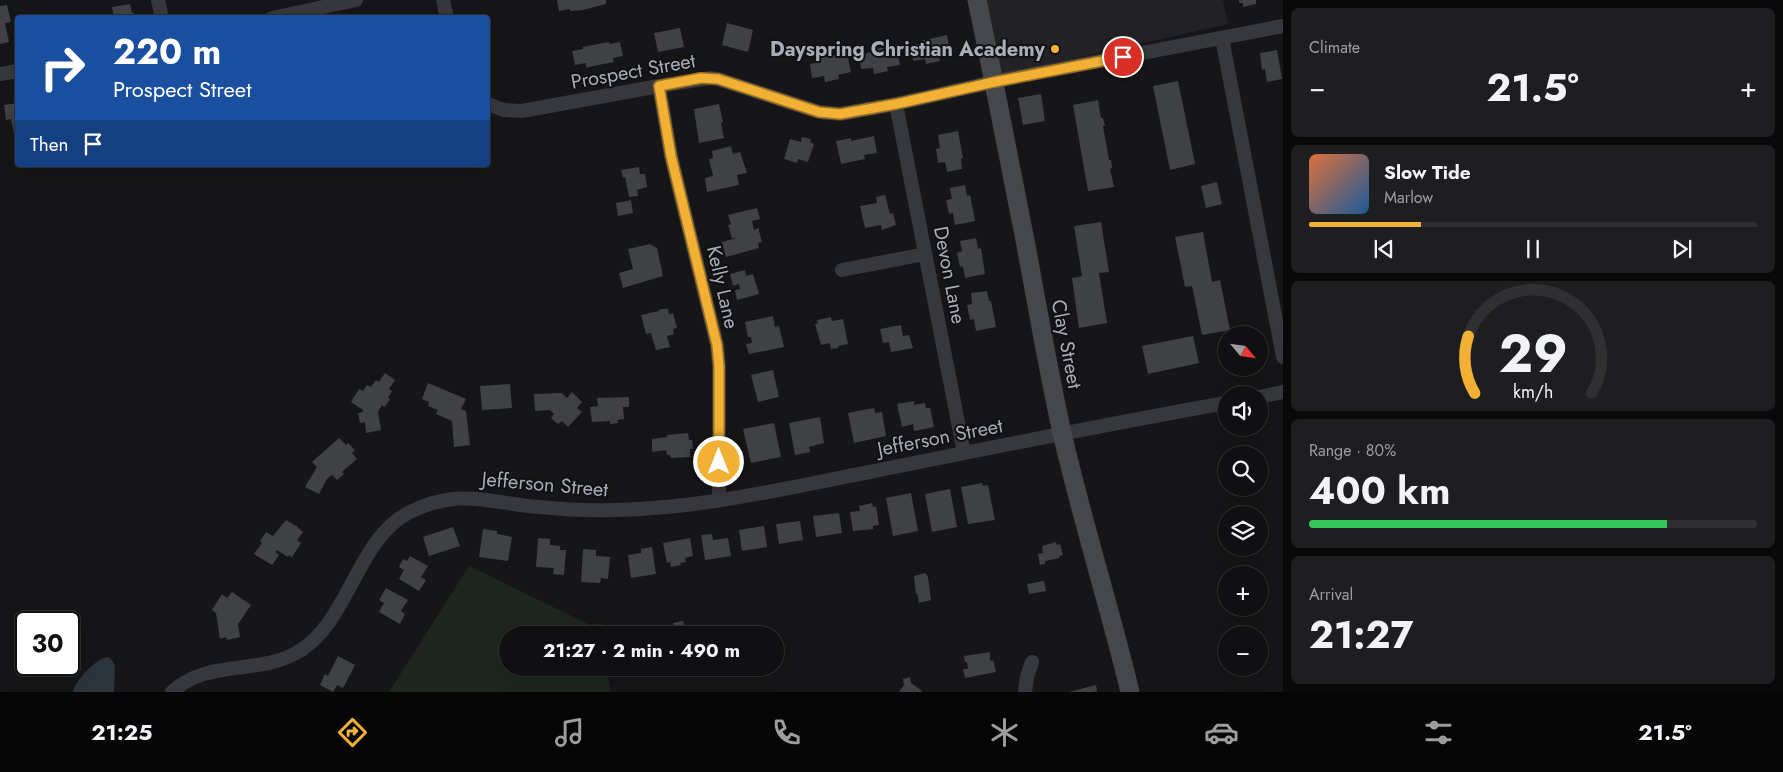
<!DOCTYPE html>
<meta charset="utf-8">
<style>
:root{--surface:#101012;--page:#1e1e20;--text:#f1f3f6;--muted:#9c9d9f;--line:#303032;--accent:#f2b134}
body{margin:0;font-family:Jost,sans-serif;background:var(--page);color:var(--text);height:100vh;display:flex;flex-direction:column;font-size:19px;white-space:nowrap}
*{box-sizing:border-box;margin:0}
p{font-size:16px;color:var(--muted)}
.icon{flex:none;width:28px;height:28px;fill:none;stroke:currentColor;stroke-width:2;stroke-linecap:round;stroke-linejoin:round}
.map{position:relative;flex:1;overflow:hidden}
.side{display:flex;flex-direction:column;gap:8px;padding:8px;background:#09090a;width:500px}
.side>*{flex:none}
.hud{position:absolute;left:15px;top:15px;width:475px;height:152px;border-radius:5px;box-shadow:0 5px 20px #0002,0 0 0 1px var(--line);background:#1a4fa0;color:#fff;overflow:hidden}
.needle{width:32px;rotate:119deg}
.fabs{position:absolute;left:1218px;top:326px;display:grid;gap:10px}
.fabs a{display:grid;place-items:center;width:50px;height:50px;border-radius:50%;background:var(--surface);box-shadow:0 5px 20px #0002,0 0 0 1px var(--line);font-size:25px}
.speed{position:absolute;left:15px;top:611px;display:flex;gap:10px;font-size:25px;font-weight:700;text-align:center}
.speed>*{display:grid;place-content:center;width:65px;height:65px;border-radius:50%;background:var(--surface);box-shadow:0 5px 20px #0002,0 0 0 1px var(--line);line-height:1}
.speed .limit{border:2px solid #111;border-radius:8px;background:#fff;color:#111}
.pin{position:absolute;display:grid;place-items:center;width:42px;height:42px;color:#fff;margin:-21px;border:2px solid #fff;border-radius:50%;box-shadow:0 1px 5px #0007}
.me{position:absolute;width:55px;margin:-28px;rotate:0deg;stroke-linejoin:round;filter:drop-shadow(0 0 4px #0008)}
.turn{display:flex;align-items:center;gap:18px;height:105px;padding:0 15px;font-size:22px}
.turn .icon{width:65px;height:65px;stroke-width:2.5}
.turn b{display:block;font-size:35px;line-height:42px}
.then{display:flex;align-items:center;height:48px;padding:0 15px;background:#0003;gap:10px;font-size:19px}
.big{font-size:38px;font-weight:700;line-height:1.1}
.side .tile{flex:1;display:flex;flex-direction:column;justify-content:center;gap:8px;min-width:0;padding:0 18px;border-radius:8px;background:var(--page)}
.side .dial{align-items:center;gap:0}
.dial svg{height:130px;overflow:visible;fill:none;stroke:var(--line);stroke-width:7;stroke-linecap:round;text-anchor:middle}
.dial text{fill:var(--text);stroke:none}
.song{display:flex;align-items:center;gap:15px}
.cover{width:60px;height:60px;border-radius:8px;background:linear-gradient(135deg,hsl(20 70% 55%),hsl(210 70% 35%))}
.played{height:5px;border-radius:2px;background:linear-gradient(90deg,var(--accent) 25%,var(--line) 25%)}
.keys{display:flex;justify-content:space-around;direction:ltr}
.heat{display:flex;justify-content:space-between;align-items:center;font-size:28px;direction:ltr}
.charge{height:8px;border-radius:4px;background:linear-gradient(90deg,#34c759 80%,var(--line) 0)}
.trip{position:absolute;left:499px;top:626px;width:285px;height:50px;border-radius:25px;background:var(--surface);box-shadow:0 5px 20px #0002,0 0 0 1px var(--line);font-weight:700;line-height:50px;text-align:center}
.tab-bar{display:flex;height:80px;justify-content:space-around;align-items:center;background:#060607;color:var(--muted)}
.tab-bar .icon{width:35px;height:35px}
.tab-bar .selected{color:var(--accent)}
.tab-bar b{font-size:22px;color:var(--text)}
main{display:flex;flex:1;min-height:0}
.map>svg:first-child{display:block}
</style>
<main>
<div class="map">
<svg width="1283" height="692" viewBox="0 0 1283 692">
<rect width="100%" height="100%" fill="#161618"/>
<path fill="#222225" d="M985 0H1223L1228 24 1000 75Z"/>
<path fill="#1e261f" d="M469 566 590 625 602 623 603 635H508V668H607L610 692H389Z"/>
<path fill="#2c353c" d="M107 657 110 658 115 665 114 692H73C75 680 95 660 107 657Z"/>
<path fill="#404145" d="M557 0H606V4L583 10 570 11V9L559 11Z
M1239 0H1256V4L1243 7V3H1239Z
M130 4 132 13H134L135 18H114L112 7Z
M7 5 11 22 5 23 9 42 0 44V6Z
M727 23 753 30 748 52 722 45Z
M680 28 684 47 658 52 654 33Z
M947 35 951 56 939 57 940 61 926 64 925 59 914 61 913 60 910 47 921 43V41Z
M609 42 610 44 620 42 623 56 613 58 614 62 593 66 586 68V63L575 65 572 51 583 49V47Z
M896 45 900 65 887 67 888 71 874 74 873 68 861 69 859 56 870 52V50Z
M1277 50 1282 79 1267 82 1265 69 1262 70 1260 53Z
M847 53 851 72 838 75 839 79 825 82 824 76 812 78 810 64 821 62 820 58 823 57Z
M1178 81 1195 164 1170 170 1153 86Z
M1041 94 1045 121 1023 125 1018 98Z
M1098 100 1101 118H1103L1105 126H1103L1109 160H1111L1112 168 1110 169 1114 187 1088 191 1073 105Z
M18 103V132L14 133 11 119 6 120 4 105Z
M719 104 723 122 721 123 724 138 699 143 694 109Z
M958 131 963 158 961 159 962 169 947 172 945 162 938 163 936 149 940 148 938 135Z
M874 136 877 153 864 155 865 159 841 164 836 141 851 138V141Z
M802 137 811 139 810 142 814 144 808 162 798 159 797 163 784 159 790 139 801 142Z
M731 146 733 154 740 152 747 173 737 175 739 185 707 192 705 178 713 176 709 159 713 158 712 151Z
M639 167 640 174H645L647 187 637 190 638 196 629 197 625 177 623 178 621 170Z
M1217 182 1222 204 1206 208 1201 186Z
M965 185 967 196 970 195 975 221 955 225 953 213 949 214 946 200 952 199 950 188Z
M885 195 890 214 893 213 896 225 882 230 881 225 865 228 860 206 877 203 876 197Z
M631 200 633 213 618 216 616 203Z
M757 208 760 219 752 221 754 230 759 228V231L762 242 758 243 759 248 726 257 722 242 736 238H732L728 225 731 224 728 215Z
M1101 222 1109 272 1099 273 1107 323 1079 328 1072 278 1082 276 1074 226Z
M1203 232 1212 282 1220 280 1230 330 1202 335 1192 286 1185 287 1175 237Z
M976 238 978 249 981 248 985 274 965 278 963 266 960 267 957 253 962 251 960 241Z
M650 244 657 248 663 276 623 288 619 273 633 269 628 249Z
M745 270 746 276 753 274 759 294 737 300 735 290 740 289 739 284 733 286 730 274Z
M987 291 989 301H991L996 327 976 331 974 319 970 320 967 305 972 304 971 293Z
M660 309H668L669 314 673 313 677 328 673 329 674 334 667 336 670 347 656 350 651 333 646 334 641 315 659 311Z
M773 316 775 327 779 326 784 347 749 354 746 344 752 343 751 337H748L745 322Z
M831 317 832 321 843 319 848 344 838 346V348L831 349 830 343 821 345 815 324 818 323 817 320Z
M901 325 903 336 909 335 913 348 891 352 889 342 883 343 880 329Z
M1193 336 1199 363 1148 374 1142 346Z
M773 370 779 397 758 402 751 375Z
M385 373 395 380 389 389 392 391 388 398 390 399 385 407 382 405 378 412 381 430 366 433 365 422 360 423 358 413 363 412V410L351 402 359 389 363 391 367 385 371 387 376 380 379 382Z
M428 383 466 399 461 409 466 411 470 445 454 447 452 421 436 414 438 410 428 406 429 402 422 399Z
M510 384 512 408 482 410 480 386Z
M572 392 582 402 577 408 582 412 568 427 562 421 558 424 551 418 554 414 550 410 535 411 534 394 562 393 567 398Z
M629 397V407H623L624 419 617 420 618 423 610 424V421L592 422 590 407 598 406 597 398Z
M914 401V405L925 403 926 408H930L934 427 914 431 913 424 902 427 897 404Z
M874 408 875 413 882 412 886 436 854 443 848 413Z
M820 417 824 443 809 447 810 452 795 455 789 423Z
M774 423 781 457 751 463 743 429Z
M688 433 689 440H692L693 449H690V457L671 458 670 455H667L666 450 652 452V439L667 437V435Z
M339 438 346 445 348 443 355 450 352 453 357 459 342 472 344 474 337 480 332 475 327 479 319 494 305 487 317 467 312 462Z
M982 483 983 486 988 485 995 520 968 524 961 487Z
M950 489 957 527 932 532 925 494Z
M911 493 918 531 893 536 886 498Z
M872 503 873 507 876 506 879 525 873 526V529L853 531 850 512 860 511 859 506Z
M839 513 842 533 816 537 813 516Z
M286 520 298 527V528L303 532 297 540 301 543 292 557 289 555 288 557 277 550 275 552 279 555 272 565 254 554 262 543 260 541 266 532 273 536Z
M800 521 803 540 779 544 776 524Z
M764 526 767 547 742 551 739 530Z
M453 527 460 546 429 556 423 537Z
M483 529 497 531V534L512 537 508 561 479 557Z
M712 534 713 540 728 538 731 556 705 560 701 535Z
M538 538 550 539V545L560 546V550H566L564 575 553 574 554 568 536 567Z
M690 538 693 556 685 558 686 562 680 563 681 565 671 567 670 562 667 563 663 543Z
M1056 542 1057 545 1060 544 1063 555 1059 556 1060 558 1045 561V564L1040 565 1038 554 1043 553 1042 546Z
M652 547 656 574 631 578 628 555 641 553V549Z
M583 549 596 550V556L610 557 608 579 601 578 600 583 581 582Z
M410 556 428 566 421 577 426 580 419 591 399 579 404 570 399 567 403 559 407 561Z
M925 573 928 577 931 600 919 603 917 593 916 594 914 576Z
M1044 581 1046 591 1029 594 1027 584Z
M386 588 408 600 401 611 405 614 400 624 379 612 384 603 379 600Z
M232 592 251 605 238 624 240 637 227 640 226 637 220 639 216 613 212 610 222 594 227 598Z
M683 621 684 625H686L688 635H668L667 628 674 627 673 623Z
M990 652V661L993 660 996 672 965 678 963 669H968L967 662H965L964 656Z
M338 656 355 665 343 688 337 685 333 692 320 685 325 674 328 676Z
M910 677 911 683 922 691 921 692H899L904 685 903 679Z
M1096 685 1097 691 1094 692H1069Z"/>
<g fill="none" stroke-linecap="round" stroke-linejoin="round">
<path stroke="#37383d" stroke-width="14" d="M158 0 162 18
M443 0 447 18
M272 18 356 0
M1222 38 1283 357
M0 74 18 71
M659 86 671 156 717 345 719 366V500
M488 104 504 110 522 111 659 86 710 78 718 79 819 112 840 114 896 104 1006 79 1283 26
M896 104 964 453
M842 270 925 254
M1259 397 1283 392
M172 692C208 658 262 676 301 650 349 620 358 537 410 512 455 490 482 500 528 506 557 509 586 511 614 510 700 509 786 488 870 472 989 448 1107 424 1226 403
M1025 692 1027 677 1032 662"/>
<path stroke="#45474d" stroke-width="19" d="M977 0C994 80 1009 160 1025 240 1037 305 1048 369 1062 433 1082 520 1109 605 1130 692"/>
</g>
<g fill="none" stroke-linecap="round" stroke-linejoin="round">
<defs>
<path id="route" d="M719 462V366L717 345 671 156 659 86 701 78 718 79 819 112 840 114 896 104 994 82 1123 57"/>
</defs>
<use href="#route" stroke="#9d7322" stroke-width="12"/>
<use href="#route" stroke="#f2b134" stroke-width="9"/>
</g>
<circle fill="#f2b134" stroke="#111113" stroke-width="2" cx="1055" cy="49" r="5"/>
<g text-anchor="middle" stroke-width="4" stroke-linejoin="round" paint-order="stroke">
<g font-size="20" font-weight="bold" fill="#a8adb8" stroke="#111113" text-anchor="end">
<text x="1045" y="56">Dayspring Christian Academy</text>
</g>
<g font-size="20" fill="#a8adb8" stroke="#111113">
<text transform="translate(633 71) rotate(-10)" y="7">Prospect Street</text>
<text transform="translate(950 275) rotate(79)" y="7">Devon Lane</text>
<text transform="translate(723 287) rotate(77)" y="7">Kelly Lane</text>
<text transform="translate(1067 344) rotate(79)" y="7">Clay Street</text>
<text transform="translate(940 437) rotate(-11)" y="7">Jefferson Street</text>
<text transform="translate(545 484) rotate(5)" y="7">Jefferson Street</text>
</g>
</g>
</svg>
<div class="fabs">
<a><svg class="needle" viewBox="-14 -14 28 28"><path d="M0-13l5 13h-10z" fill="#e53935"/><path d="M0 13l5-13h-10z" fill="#9c9d9f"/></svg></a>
<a><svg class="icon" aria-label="sound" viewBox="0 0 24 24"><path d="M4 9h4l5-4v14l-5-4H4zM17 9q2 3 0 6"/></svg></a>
<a><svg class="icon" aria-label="search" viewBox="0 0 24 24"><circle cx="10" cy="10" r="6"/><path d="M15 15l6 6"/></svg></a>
<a><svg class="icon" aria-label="layers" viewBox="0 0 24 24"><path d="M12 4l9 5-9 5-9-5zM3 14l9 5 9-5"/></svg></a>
<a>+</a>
<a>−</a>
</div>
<div class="speed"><div class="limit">30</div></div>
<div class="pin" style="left:1123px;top:57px;background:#d93025"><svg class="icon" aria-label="arrive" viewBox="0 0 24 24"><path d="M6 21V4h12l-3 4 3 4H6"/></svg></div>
<svg class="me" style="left:719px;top:462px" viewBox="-20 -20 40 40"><circle r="17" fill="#f2b134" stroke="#fff" stroke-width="3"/><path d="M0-11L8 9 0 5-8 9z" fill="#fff"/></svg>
<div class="trip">21:27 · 2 min · 490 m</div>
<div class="hud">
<div class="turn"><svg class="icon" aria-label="right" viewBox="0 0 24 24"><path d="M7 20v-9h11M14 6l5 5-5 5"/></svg><div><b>220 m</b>Prospect Street</div></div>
<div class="then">Then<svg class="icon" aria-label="arrive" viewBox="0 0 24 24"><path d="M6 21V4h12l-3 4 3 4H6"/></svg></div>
</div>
</div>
<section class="side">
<div class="tile"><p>Climate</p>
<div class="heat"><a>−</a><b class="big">21.5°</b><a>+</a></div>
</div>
<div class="tile">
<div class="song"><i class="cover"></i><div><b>Slow Tide</b><p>Marlow</p></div></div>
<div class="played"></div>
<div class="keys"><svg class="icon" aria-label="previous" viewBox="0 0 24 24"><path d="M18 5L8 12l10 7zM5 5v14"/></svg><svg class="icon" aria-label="pause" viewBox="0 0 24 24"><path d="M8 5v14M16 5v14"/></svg><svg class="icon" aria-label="next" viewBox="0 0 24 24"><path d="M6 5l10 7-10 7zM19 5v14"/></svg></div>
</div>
<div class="tile dial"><svg viewBox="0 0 100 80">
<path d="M14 69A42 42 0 1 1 86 69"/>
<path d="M14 69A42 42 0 0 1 10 34" stroke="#f2b134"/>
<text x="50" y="56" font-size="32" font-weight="700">29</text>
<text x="50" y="72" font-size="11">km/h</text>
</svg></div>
<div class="tile"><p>Range · 80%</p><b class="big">400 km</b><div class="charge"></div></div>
<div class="tile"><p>Arrival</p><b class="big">21:27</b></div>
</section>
</main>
<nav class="tab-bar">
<b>21:25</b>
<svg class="icon selected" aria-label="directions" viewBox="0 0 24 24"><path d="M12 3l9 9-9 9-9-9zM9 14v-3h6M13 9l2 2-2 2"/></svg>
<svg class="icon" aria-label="music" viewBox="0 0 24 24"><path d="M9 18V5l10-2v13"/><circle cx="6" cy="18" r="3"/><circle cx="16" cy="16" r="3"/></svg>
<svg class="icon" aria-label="phone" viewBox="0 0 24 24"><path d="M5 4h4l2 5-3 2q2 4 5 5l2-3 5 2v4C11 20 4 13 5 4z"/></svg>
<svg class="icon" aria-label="climate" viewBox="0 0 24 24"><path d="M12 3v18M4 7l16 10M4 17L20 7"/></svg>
<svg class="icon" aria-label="car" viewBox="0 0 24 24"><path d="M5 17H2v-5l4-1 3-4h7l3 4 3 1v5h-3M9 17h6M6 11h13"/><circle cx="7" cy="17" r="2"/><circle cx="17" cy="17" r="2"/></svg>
<svg class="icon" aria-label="filters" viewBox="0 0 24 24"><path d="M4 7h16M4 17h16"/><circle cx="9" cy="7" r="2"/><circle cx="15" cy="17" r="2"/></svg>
<b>21.5°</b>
</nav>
